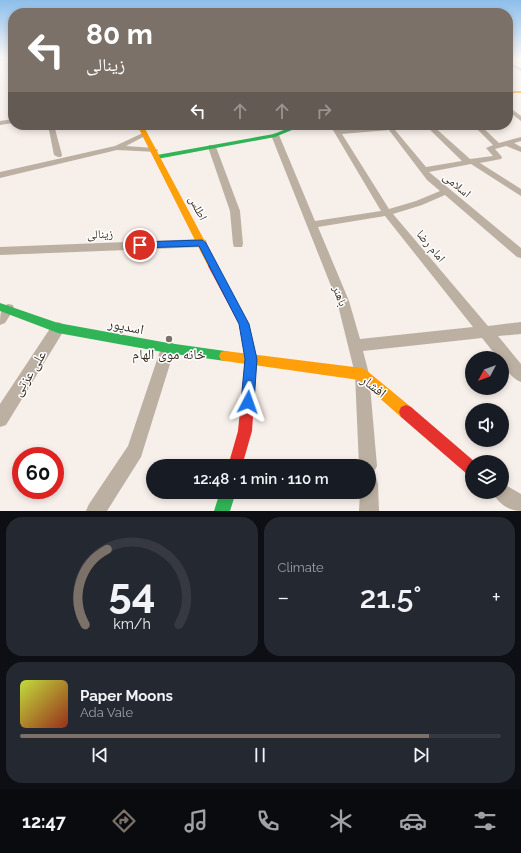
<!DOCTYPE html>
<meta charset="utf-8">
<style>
:root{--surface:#171b24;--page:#242831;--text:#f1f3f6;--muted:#9ea1a6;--line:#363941;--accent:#7c7169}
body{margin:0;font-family:Raleway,"Noto Naskh Arabic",sans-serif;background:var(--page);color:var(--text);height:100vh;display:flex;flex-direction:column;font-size:15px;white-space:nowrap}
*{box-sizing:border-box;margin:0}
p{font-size:13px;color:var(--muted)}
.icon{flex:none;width:22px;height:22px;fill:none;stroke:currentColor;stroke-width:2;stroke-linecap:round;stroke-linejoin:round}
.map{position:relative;height:511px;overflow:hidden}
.sheet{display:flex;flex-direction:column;gap:6px;padding:6px;background:#0d0f14;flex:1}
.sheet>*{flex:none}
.hud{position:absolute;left:8px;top:8px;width:505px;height:122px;border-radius:16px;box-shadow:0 2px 6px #0003;background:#7c7169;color:#fff;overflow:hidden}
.needle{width:26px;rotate:229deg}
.controls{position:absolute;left:465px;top:351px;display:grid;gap:8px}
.controls a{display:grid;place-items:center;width:44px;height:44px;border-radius:50%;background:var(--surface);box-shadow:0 2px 6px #0003;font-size:20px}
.speed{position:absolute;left:12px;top:447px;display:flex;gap:8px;font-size:20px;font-weight:700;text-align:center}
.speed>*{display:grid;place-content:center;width:52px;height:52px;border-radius:50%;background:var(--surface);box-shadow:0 2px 6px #0003;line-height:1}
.speed .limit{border:6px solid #d22;background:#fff;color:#111}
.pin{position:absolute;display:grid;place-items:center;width:34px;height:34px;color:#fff;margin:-17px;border:2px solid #fff;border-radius:50%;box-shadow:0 1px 4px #0007}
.me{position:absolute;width:44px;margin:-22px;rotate:4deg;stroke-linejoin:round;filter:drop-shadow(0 0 3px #0008)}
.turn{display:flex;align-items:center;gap:14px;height:84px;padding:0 12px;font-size:18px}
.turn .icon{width:52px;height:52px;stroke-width:2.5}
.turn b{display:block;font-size:28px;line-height:34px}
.lanes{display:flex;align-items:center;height:38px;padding:0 12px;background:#0003;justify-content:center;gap:20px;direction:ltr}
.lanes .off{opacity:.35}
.big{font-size:30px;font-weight:600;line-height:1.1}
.sheet .widget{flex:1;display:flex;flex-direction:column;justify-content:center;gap:6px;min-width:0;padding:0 14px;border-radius:16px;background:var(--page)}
.sheet .dial{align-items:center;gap:0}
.dial svg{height:104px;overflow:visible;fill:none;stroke:var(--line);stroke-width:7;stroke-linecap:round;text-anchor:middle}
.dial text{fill:var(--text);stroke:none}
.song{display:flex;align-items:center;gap:12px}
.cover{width:48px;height:48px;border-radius:6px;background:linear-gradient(135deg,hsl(70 70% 55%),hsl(10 70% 35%))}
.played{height:4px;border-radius:2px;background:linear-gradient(90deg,var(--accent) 85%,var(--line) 85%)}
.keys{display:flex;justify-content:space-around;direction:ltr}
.heat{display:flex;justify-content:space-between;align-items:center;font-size:22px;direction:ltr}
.sheet .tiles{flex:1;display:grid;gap:6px;grid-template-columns:1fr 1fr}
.widget:last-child{grid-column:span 2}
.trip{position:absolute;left:146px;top:459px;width:230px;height:40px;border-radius:20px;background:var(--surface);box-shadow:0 2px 6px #0003;font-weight:600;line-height:40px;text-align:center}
.tab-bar{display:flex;height:64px;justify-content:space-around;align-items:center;background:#090b0e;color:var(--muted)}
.tab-bar .icon{width:28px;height:28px}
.tab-bar .selected{color:var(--accent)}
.tab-bar b{font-size:18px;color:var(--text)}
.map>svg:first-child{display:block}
</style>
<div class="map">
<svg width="521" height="511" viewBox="0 0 521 511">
<rect width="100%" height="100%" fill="#f7efea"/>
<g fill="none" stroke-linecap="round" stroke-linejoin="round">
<path fill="#bcb0a3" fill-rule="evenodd" d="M508 62 521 68V71L508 65Z
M508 106 521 116V121L508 111Z
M13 119V123L0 125V121Z
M48 125H54L62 155 61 157H58L54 155Z
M330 125H336L339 130 386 127 385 125H418L415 127 395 130 426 167 462 161 425 125H432L470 159 493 156 486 148 493 145 473 125H480L499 143 521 137V141L514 143 521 147V152L506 146 495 149 502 157 501 159 480 163 521 189V196L471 164 429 172 521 248V258L517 257 445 195 422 205 393 214 488 326 521 322V334L498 336 521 364V382C513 379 502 367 502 358H498L482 338 363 351 369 374 377 466 374 472 369 475V466H359L355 374 337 301 271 135 275 133 279 135 315 221 381 211ZM389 130 427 180 440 191 416 201 389 209 342 134ZM385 216 473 327 360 339 349 301 318 227Z
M145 132 147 133V135L126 146 154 148 158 150 157 152 117 150 0 178V172L115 146Z
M209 145H212L216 147 240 211 243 244 242 247H234L233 244 230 211 208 147Z
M202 239 206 240 207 243 206 246 202 247 0 255V247Z
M8 304 13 305 14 309 5 323 0 325C0 315 0 307 8 304Z
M58 322 63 324 65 328 63 332 6 425 0 427V404L53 324Z
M168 342 173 343 175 348 141 457 107 511H86L89 504 128 446 161 348 163 343Z
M369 475 376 477 378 484 379 511H359L360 492H369Z
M502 483 521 494V511C509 511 497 503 493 492H502Z"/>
<path fill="#30b455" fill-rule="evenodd" d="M13 58 0 61V59Z
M296 125H304L275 137 157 159 154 157 157 155 274 134Z
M0 303 58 323 168 343 225 351 229 352 231 356 229 360 225 361 168 353 58 333 0 311Z
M220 492H236L230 511H214Z"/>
<path fill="#ff9f0a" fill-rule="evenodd" d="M508 91H521V93H508Z
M137 125H143L218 266 216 268H210L208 266Z
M225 351 362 368 366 370 411 407 413 412 411 417 406 419 401 417 359 380 225 361 221 360 219 356 221 352Z"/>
<path fill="#e5322d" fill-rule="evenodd" d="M213 263 216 264 249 324 257 359 252 431 242 466H228L238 431 245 359 239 324 208 266 210 264Z
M406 405 411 407 475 462H472V476L467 474 401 417 399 412 401 407Z"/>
</g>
<linearGradient id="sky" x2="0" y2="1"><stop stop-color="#8dbeea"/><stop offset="0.45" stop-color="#fbf8f6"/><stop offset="1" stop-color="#fbf8f6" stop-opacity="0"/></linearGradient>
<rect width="521" height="130" fill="url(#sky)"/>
<path fill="#1a73e8" stroke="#114b97" d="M202 240 206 243 249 324 257 359 254 402 252 407 248 409 243 407 241 402 245 359 239 324 199 246 140 248 136 245 140 242Z"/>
<circle fill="#7c7169" stroke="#fefefe" stroke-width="1.5" cx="169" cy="339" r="4"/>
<g text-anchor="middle" stroke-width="3" stroke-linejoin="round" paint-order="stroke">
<g font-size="12" fill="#3a2d24" stroke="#fefefe">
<text transform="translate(457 185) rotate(40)" y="4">اسلامی</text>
<text transform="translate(198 208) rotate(63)" y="4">اطلس</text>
<text transform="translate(100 234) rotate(-2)" y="4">زینالی</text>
<text transform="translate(431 246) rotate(50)" y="4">امام رضا</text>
<text transform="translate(340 296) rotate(70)" y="4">باهنر</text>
</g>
<g font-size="14" fill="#3a2d24" stroke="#fefefe">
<text transform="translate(126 326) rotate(11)" y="5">اسدپور</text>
<text transform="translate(29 373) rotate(-58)" y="5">علی عزتی</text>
<text transform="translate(374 386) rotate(38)" y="5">افشار</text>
</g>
<g font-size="14" fill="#3a2d24" stroke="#fefefe">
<text x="169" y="359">خانه موی الهام</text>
</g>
</g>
</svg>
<div class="controls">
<a><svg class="needle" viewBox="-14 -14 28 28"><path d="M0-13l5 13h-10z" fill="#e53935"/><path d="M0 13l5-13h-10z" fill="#9ea1a6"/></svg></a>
<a><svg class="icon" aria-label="sound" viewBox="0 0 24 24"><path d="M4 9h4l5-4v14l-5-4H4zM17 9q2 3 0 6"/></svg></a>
<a><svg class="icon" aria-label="layers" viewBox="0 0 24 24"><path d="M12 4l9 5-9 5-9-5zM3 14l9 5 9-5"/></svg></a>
</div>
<div class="speed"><div class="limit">60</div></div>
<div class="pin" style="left:140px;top:245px;background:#d93025"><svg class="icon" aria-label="arrive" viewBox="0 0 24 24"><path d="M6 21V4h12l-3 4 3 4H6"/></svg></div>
<svg class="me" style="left:248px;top:402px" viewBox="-20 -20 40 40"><path d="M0-17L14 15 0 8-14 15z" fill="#1a73e8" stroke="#fff" stroke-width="4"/></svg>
<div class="trip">12:48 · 1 min · 110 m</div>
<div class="hud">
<div class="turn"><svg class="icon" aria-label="left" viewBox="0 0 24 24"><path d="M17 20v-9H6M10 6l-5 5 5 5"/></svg><div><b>80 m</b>زینالی</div></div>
<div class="lanes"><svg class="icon" aria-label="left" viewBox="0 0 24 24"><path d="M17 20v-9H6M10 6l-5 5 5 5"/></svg><svg class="icon off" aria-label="ahead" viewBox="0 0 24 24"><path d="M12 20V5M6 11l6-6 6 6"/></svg><svg class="icon off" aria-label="ahead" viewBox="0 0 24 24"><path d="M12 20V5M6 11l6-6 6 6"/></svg><svg class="icon off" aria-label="right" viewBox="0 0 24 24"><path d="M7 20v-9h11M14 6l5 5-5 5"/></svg></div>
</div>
</div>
<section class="sheet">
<div class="tiles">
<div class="widget dial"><svg viewBox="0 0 100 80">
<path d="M14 69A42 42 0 1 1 86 69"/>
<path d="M14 69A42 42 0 0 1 31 11" stroke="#7c7169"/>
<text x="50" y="56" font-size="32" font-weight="700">54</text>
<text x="50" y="72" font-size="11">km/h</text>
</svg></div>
<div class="widget"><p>Climate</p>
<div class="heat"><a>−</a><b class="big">21.5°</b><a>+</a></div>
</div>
<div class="widget">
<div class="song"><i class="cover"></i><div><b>Paper Moons</b><p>Ada Vale</p></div></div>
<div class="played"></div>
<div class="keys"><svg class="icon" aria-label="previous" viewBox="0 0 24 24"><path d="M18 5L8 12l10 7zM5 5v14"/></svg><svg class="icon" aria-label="pause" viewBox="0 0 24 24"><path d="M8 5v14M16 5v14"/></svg><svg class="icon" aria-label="next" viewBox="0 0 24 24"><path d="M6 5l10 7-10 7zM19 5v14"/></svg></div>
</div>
</div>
</section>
<nav class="tab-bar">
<b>12:47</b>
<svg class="icon selected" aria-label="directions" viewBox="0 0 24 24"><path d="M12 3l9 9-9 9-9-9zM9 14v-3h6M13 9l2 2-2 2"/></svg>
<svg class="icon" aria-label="music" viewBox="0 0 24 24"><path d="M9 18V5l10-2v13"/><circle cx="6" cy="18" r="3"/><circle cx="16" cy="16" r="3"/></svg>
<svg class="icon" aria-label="phone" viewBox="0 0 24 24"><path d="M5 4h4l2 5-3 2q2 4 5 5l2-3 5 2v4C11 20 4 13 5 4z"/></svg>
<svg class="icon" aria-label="climate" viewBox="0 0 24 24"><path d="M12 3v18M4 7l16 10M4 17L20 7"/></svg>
<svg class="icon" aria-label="car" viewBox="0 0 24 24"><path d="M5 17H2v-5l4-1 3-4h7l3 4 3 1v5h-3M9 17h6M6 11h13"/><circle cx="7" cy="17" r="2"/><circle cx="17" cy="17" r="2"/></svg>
<svg class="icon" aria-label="filters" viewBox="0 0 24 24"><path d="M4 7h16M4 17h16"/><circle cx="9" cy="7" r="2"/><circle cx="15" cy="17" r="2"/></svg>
</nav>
